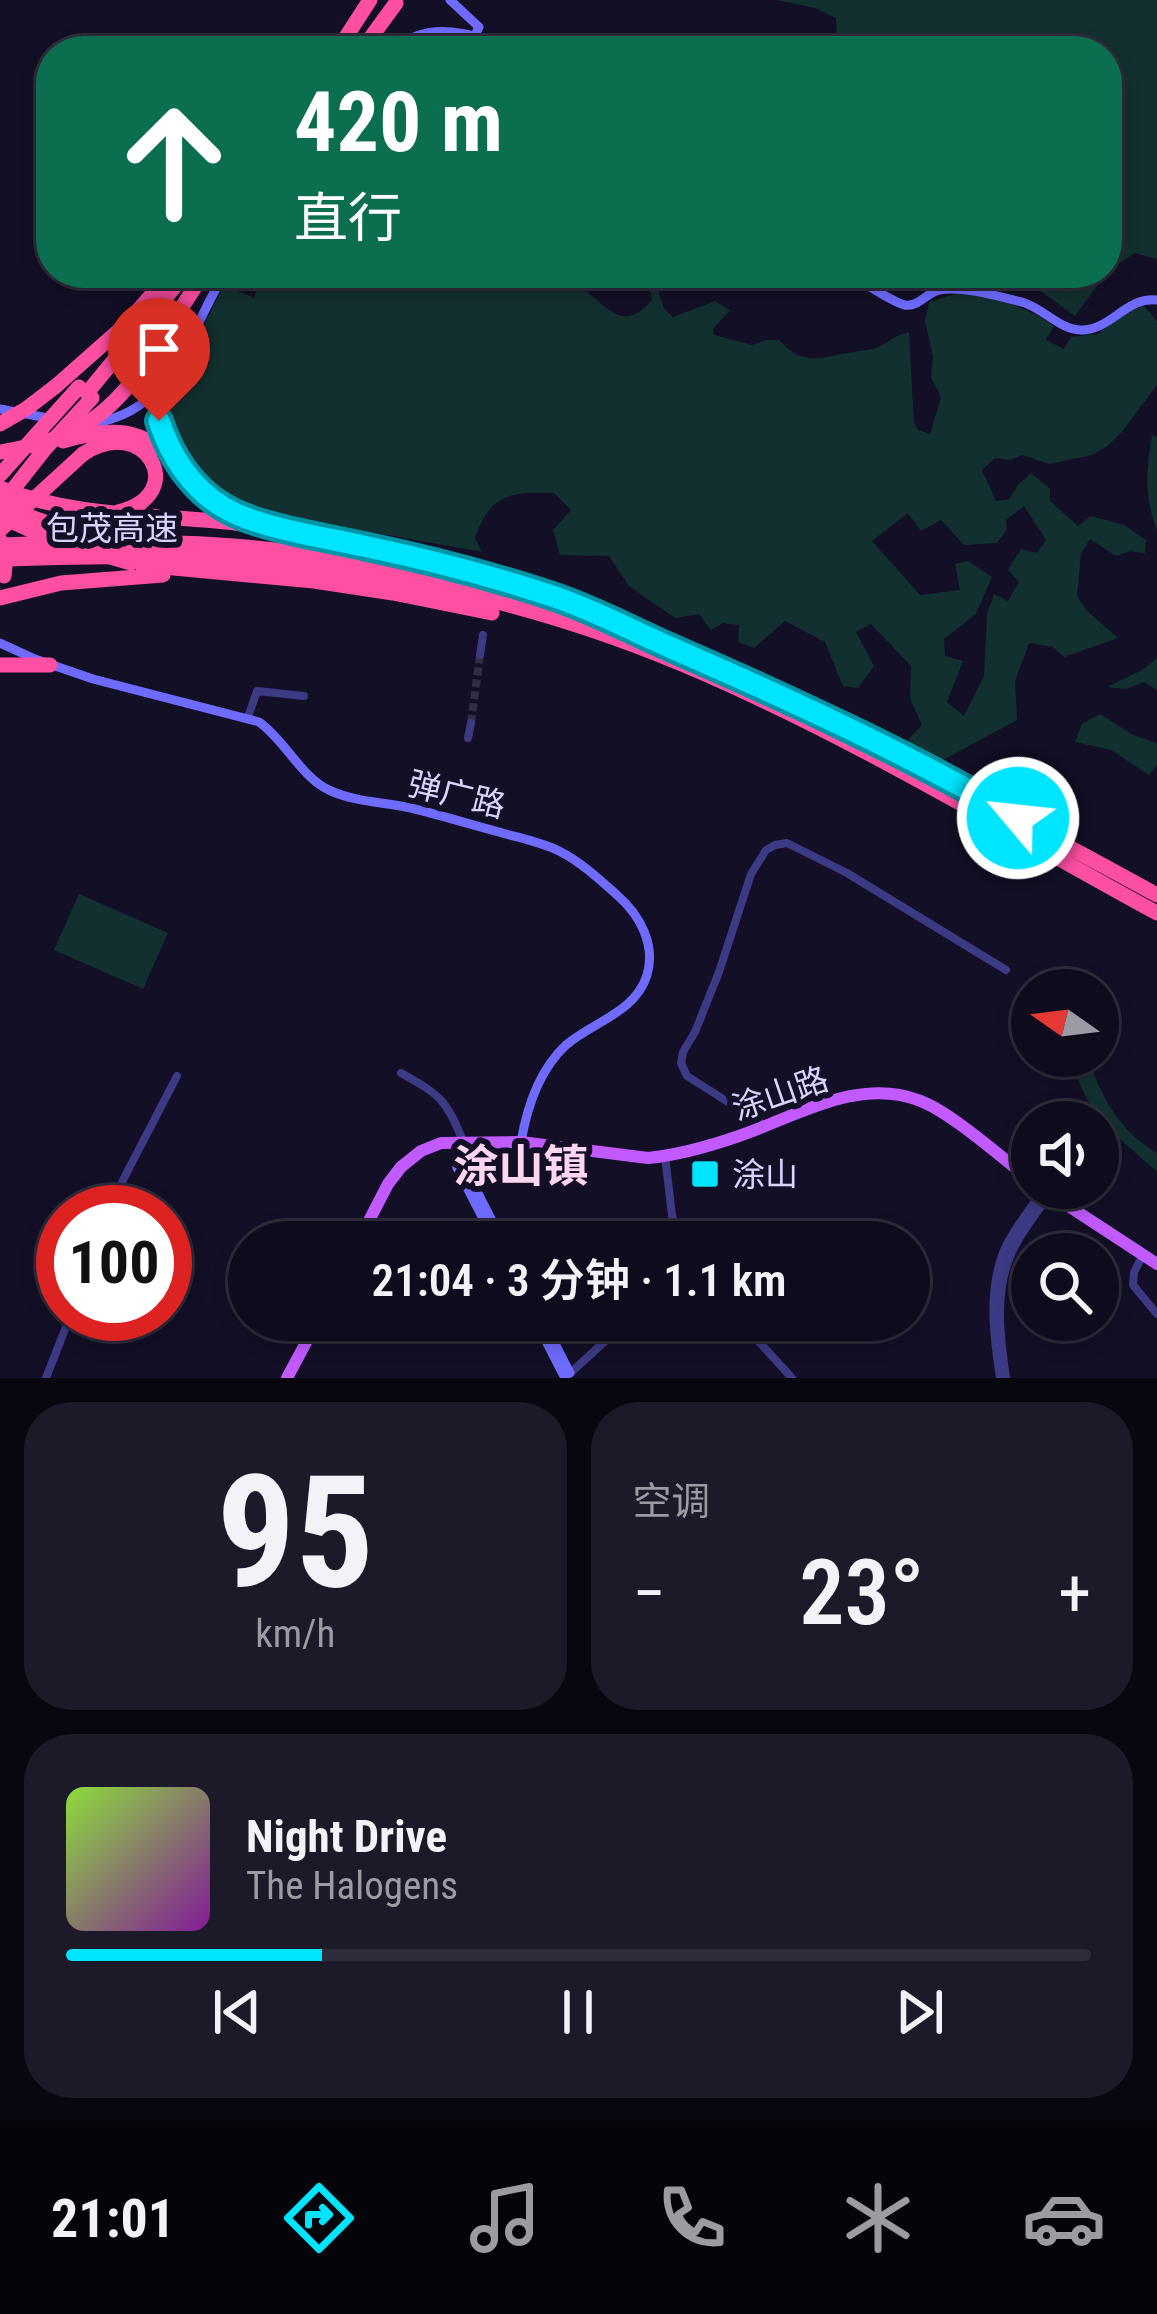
<!DOCTYPE html>
<html lang="zh">
<meta charset="utf-8">
<style>
:root{--surface:#0e0b1c;--page:#1c1929;--text:#f1f3f6;--muted:#9b9ba3;--line:#2e2b3b;--accent:#00e5ff}
body{margin:0;font-family:"Roboto Condensed","Noto Sans SC",sans-serif;background:var(--page);color:var(--text);height:100vh;display:flex;flex-direction:column;font-size:45px;white-space:nowrap}
*{box-sizing:border-box;margin:0}
p{font-size:39px;color:var(--muted)}
.icon{flex:none;width:66px;height:66px;fill:none;stroke:currentColor;stroke-width:2;stroke-linecap:round;stroke-linejoin:round}
.map{position:relative;height:1378px;overflow:hidden}
.panel{display:flex;flex-direction:column;gap:24px;padding:24px;background:#08060f;flex:1}
.panel>*{flex:none}
.guide{position:absolute;left:36px;top:36px;width:1086px;height:252px;border-radius:48px;box-shadow:0 6px 18px #0003,0 0 0 3px var(--line);background:#0b6e4f;color:#fff;overflow:hidden}
.needle{width:78px;rotate:284deg}
.buttons{position:absolute;left:1011px;top:969px;display:grid;gap:24px}
.buttons a{display:grid;place-items:center;width:108px;height:108px;border-radius:50%;background:var(--surface);box-shadow:0 6px 18px #0003,0 0 0 3px var(--line);font-size:60px}
.speed{position:absolute;left:36px;top:1185px;display:flex;gap:24px;font-size:60px;font-weight:700;text-align:center}
.speed>*{display:grid;place-content:center;width:156px;height:156px;border-radius:50%;background:var(--surface);box-shadow:0 6px 18px #0003,0 0 0 3px var(--line);line-height:1}
.speed .limit{border:18px solid #d22;background:#fff;color:#111}
.pin{position:absolute;display:grid;place-items:center;width:102px;height:102px;color:#fff;margin:-123px -51px;border-radius:50% 50% 50% 0;rotate:-45deg;box-shadow:0 0 12px #0007}
.pin .icon{rotate:45deg}
.me{position:absolute;width:132px;margin:-66px;rotate:298deg;stroke-linejoin:round;filter:drop-shadow(0 0 9px #0008)}
.turn{display:flex;align-items:center;gap:42px;height:252px;padding:0 60px;font-size:54px}
.turn .icon{width:156px;height:156px;stroke-width:2.5}
.turn b{display:block;font-size:84px;line-height:102px}
.big{font-size:90px;font-weight:600;line-height:1.1}
.panel .card{flex:1;display:flex;flex-direction:column;justify-content:center;gap:18px;min-width:0;padding:0 42px;border-radius:48px;background:var(--page)}
.panel .dial{align-items:center;gap:0}
.dial b{font-size:156px;line-height:1}
.song{display:flex;align-items:center;gap:36px}
.cover{width:144px;height:144px;border-radius:18px;background:linear-gradient(135deg,hsl(90 70% 55%),hsl(290 70% 35%))}
.played{height:12px;border-radius:6px;background:linear-gradient(90deg,var(--accent) 25%,var(--line) 25%)}
.keys{display:flex;justify-content:space-around;direction:ltr}
.heat{display:flex;justify-content:space-between;align-items:center;font-size:66px;direction:ltr}
.panel .tiles{flex:1;display:grid;gap:24px;grid-template-columns:1fr 1fr}
.card:last-child{grid-column:span 2}
.trip{position:absolute;left:228px;top:1221px;width:702px;height:120px;border-radius:60px;background:var(--surface);box-shadow:0 6px 18px #0003,0 0 0 3px var(--line);font-weight:600;line-height:120px;text-align:center}
.dock{display:flex;height:192px;justify-content:space-around;align-items:center;background:#06040b;color:var(--muted)}
.dock .icon{width:84px;height:84px}
.dock .selected{color:var(--accent)}
.dock b{font-size:54px;color:var(--text)}
.map>svg:first-child{display:block}
</style>
<div class="map">
<svg width="1157" height="1378" viewBox="0 0 1157 1378">
<rect width="100%" height="100%" fill="#130f26"/>
<path fill="#12302f" fill-rule="evenodd" d="M777 0H1157V259L1135 253 1112 268 1107 262V51H883L881 48 837 50 836 18 815 8Z
M233 273H578L583 275 584 290C611 309 623 333 652 300L650 291 639 286 641 273H663L656 285 664 308 673 317 715 301 730 310 713 329 714 335 752 345 766 340H779C804 368 821 357 853 352 859 350 866 351 873 349 886 345 894 335 909 332L914 423 918 430 930 434 941 397 931 378 933 356 925 321 929 302C938 300 950 294 959 294 989 294 1031 309 1054 326L1046 340 1064 349 1071 337 1098 334 1128 311 1144 306 1157 321V385L1122 432 1106 447 1092 455 1049 464 1022 455 1010 460 995 458 982 470 996 501 1009 499 1018 485 1031 473 1050 489V501L1078 526 1091 516 1124 525 1146 540 1145 553 1130 551 1116 556 1090 539 1081 554 1077 596 1086 610 1118 638 1064 657 1053 647 1029 643 1015 681 1017 720 930 767 899 749 922 725 910 698 911 666 871 624 856 632 874 666 858 688 843 686 825 642 785 621 754 648 738 642 739 625 723 623 711 630 699 614 675 618 629 586 609 556 560 555 553 530 571 510 554 493C511 492 490 493 475 538L482 552C442 545 402 537 362 531 340 528 318 530 296 527 218 513 176 471 161 393L204 325 224 285 254 298 256 292 247 279 231 277ZM1024 506 1046 540 1037 553 1021 549 1008 570 1019 582 1008 601 994 594 987 614 984 676 964 716 947 702 963 661 945 656 944 639 976 614 992 577 968 561 955 564 960 590 920 595 872 541 908 513 921 531 941 520 964 545 997 543 1007 529 1006 520Z
M933 273H1060V281L1090 273 1101 280 1075 316 1039 290 936 278Z
M1152 435 1157 437V530C1144 497 1146 470 1152 435Z
M1157 658V690L1144 682 1126 689 1107 687 1144 669Z
M1100 714 1133 735 1157 743V765L1149 775 1111 750 1075 742 1082 724Z
M79 894 168 933 143 989 54 950Z
M1069 1056H1087C1102 1097 1118 1130 1157 1153V1171C1109 1130 1090 1118 1069 1056Z"/>
<g fill="none" stroke-linecap="round" stroke-linejoin="round">
<path stroke="#312d47" stroke-width="8" stroke-dasharray="8 4" stroke-linecap="butt" d="M471 723 480 655"/>
<path stroke="#3d3a85" stroke-width="8" d="M480 655 483 635
M248 717 257 691 304 696
M468 738 471 723
M401 1073C440 1095 446 1099 463 1141
M764 1125 687 1076 681 1063 683 1052 695 1032 719 972 751 874 766 850 775 845 787 843 847 873 1006 970
M665 1156 672 1215 680 1242
M110 1212 123 1180 177 1076
M1143 1255 1134 1272 1133 1285 1157 1314
M739 1320 792 1378
M566 1377 628 1320
M46 1378 71 1314
M1000 1378C994 1338 988 1295 1002 1255 1011 1232 1029 1211 1042 1191
M1006 1378C1000 1337 994 1291 1012 1252 1021 1232 1037 1213 1049 1195"/>
<path stroke="#6f6bff" stroke-width="9" d="M450 0 479 27 475 35
M393 51C429 16 478 36 519 51
M570 51C588 48 608 40 624 51
M848 273C862 281 891 302 905 305 919 307 926 293 939 290 965 286 997 296 1022 302 1043 308 1060 330 1081 330 1110 331 1127 296 1157 300
M0 409 53 419
M94 423C175 410 187 334 225 273
M0 643 35 659 93 679 259 722C286 741 301 778 331 791 356 802 384 802 411 808 440 815 469 824 499 832 519 838 541 842 559 851 581 862 599 879 617 895 640 915 656 945 647 975 636 1012 593 1022 566 1045 539 1070 527 1107 521 1142
M463 1141 456 1158 457 1168 495 1242
M462 1153 463 1164 503 1242
M535 1320 565 1378
M543 1320 570 1373"/>
<path stroke="#c25bff" stroke-width="12" d="M1041 1188 1157 1264
M358 1242 388 1184 401 1167 421 1151 441 1143 521 1142 648 1158C679 1155 710 1146 739 1136 795 1117 858 1077 918 1100 950 1111 1003 1159 1032 1181
M287 1378 318 1320"/>
<path stroke="#ff4fa3" stroke-width="15" d="M337 51 370 0
M361 51 396 3
M144 366 204 273
M56 386 125 325 171 273
M87 393 186 273
M157 408C166 459 200 501 249 518
M63 441C112 426 143 427 180 466
M83 454C144 412 192 494 118 512
M0 488C76 518 155 514 235 523 341 536 446 563 548 595
M11 507C53 532 97 531 144 534
M0 545C72 543 146 540 219 545 336 553 455 576 567 611 669 642 765 688 860 736 960 787 1058 841 1157 895
M0 559C85 557 171 554 255 561 408 573 565 612 705 674 861 742 1008 832 1157 913
M142 565 314 581 393 593 492 613
M0 598 61 583 163 575
M0 665H50"/>
<path stroke="#ff4fa3" stroke-width="15" d="M157 408 159 367
M0 424 26 409 56 386
M0 452C70 440 103 423 144 366
M0 475 79 387
M0 506 44 450 92 398
M0 516 54 541 131 563
M0 530 83 454
M0 540 6 556 4 576"/>
</g>
<g fill="none" stroke-linecap="round" stroke-linejoin="round">
<defs>
<path id="route" d="M159 421C170 455 191 488 223 507 257 528 324 537 363 546 426 559 488 575 549 595 593 609 632 631 674 649 791 700 908 754 1018 818"/>
</defs>
<use href="#route" stroke="#0095a6" stroke-width="30"/>
<use href="#route" stroke="#00e5ff" stroke-width="21"/>
</g>
<rect fill="#00e5ff" stroke="#130f26" stroke-width="4.5" x="690" y="1159" width="30" height="30" rx="6"/>
<g text-anchor="middle" stroke-width="12" stroke-linejoin="round" paint-order="stroke">
<g font-size="33" fill="#d9d4ff" stroke="#130f26">
<text x="112" y="540">包茂高速</text>
<text transform="translate(457 794) rotate(14)" y="12">弹广路</text>
<text transform="translate(780 1093) rotate(-19)" y="12">涂山路</text>
</g>
<g font-size="33" fill="#d9d4ff" stroke="#130f26" text-anchor="start">
<text x="732" y="1186">涂山</text>
</g>
<g font-size="45" font-weight="bold" fill="#ffd6f0" stroke="#130f26">
<text x="521" y="1182">涂山镇</text>
</g>
</g>
</svg>
<div class="buttons">
<a><svg class="needle" viewBox="-14 -14 28 28"><path d="M0-13l5 13h-10z" fill="#e53935"/><path d="M0 13l5-13h-10z" fill="#9b9ba3"/></svg></a>
<a><svg class="icon" aria-label="sound" viewBox="0 0 24 24"><path d="M4 9h4l5-4v14l-5-4H4zM17 9q2 3 0 6"/></svg></a>
<a><svg class="icon" aria-label="search" viewBox="0 0 24 24"><circle cx="10" cy="10" r="6"/><path d="M15 15l6 6"/></svg></a>
</div>
<div class="speed"><div class="limit">100</div></div>
<div class="pin" style="left:159px;top:421px;background:#d93025"><svg class="icon" aria-label="arrive" viewBox="0 0 24 24"><path d="M6 21V4h12l-3 4 3 4H6"/></svg></div>
<svg class="me" style="left:1018px;top:818px" viewBox="-20 -20 40 40"><circle r="17" fill="#00e5ff" stroke="#fff" stroke-width="3"/><path d="M0-11L8 9 0 5-8 9z" fill="#fff"/></svg>
<div class="trip">21:04 · 3 分钟 · 1.1 km</div>
<div class="guide">
<div class="turn"><svg class="icon" aria-label="ahead" viewBox="0 0 24 24"><path d="M12 20V5M6 11l6-6 6 6"/></svg><div><b>420 m</b>直行</div></div>
</div>
</div>
<section class="panel">
<div class="tiles">
<div class="card dial"><b>95</b><p>km/h</p></div>
<div class="card"><p>空调</p>
<div class="heat"><a>−</a><b class="big">23°</b><a>+</a></div>
</div>
<div class="card">
<div class="song"><i class="cover"></i><div><b>Night Drive</b><p>The Halogens</p></div></div>
<div class="played"></div>
<div class="keys"><svg class="icon" aria-label="previous" viewBox="0 0 24 24"><path d="M18 5L8 12l10 7zM5 5v14"/></svg><svg class="icon" aria-label="pause" viewBox="0 0 24 24"><path d="M8 5v14M16 5v14"/></svg><svg class="icon" aria-label="next" viewBox="0 0 24 24"><path d="M6 5l10 7-10 7zM19 5v14"/></svg></div>
</div>
</div>
</section>
<nav class="dock">
<b>21:01</b>
<svg class="icon selected" aria-label="directions" viewBox="0 0 24 24"><path d="M12 3l9 9-9 9-9-9zM9 14v-3h6M13 9l2 2-2 2"/></svg>
<svg class="icon" aria-label="music" viewBox="0 0 24 24"><path d="M9 18V5l10-2v13"/><circle cx="6" cy="18" r="3"/><circle cx="16" cy="16" r="3"/></svg>
<svg class="icon" aria-label="phone" viewBox="0 0 24 24"><path d="M5 4h4l2 5-3 2q2 4 5 5l2-3 5 2v4C11 20 4 13 5 4z"/></svg>
<svg class="icon" aria-label="climate" viewBox="0 0 24 24"><path d="M12 3v18M4 7l16 10M4 17L20 7"/></svg>
<svg class="icon" aria-label="car" viewBox="0 0 24 24"><path d="M5 17H2v-5l4-1 3-4h7l3 4 3 1v5h-3M9 17h6M6 11h13"/><circle cx="7" cy="17" r="2"/><circle cx="17" cy="17" r="2"/></svg>
</nav>
